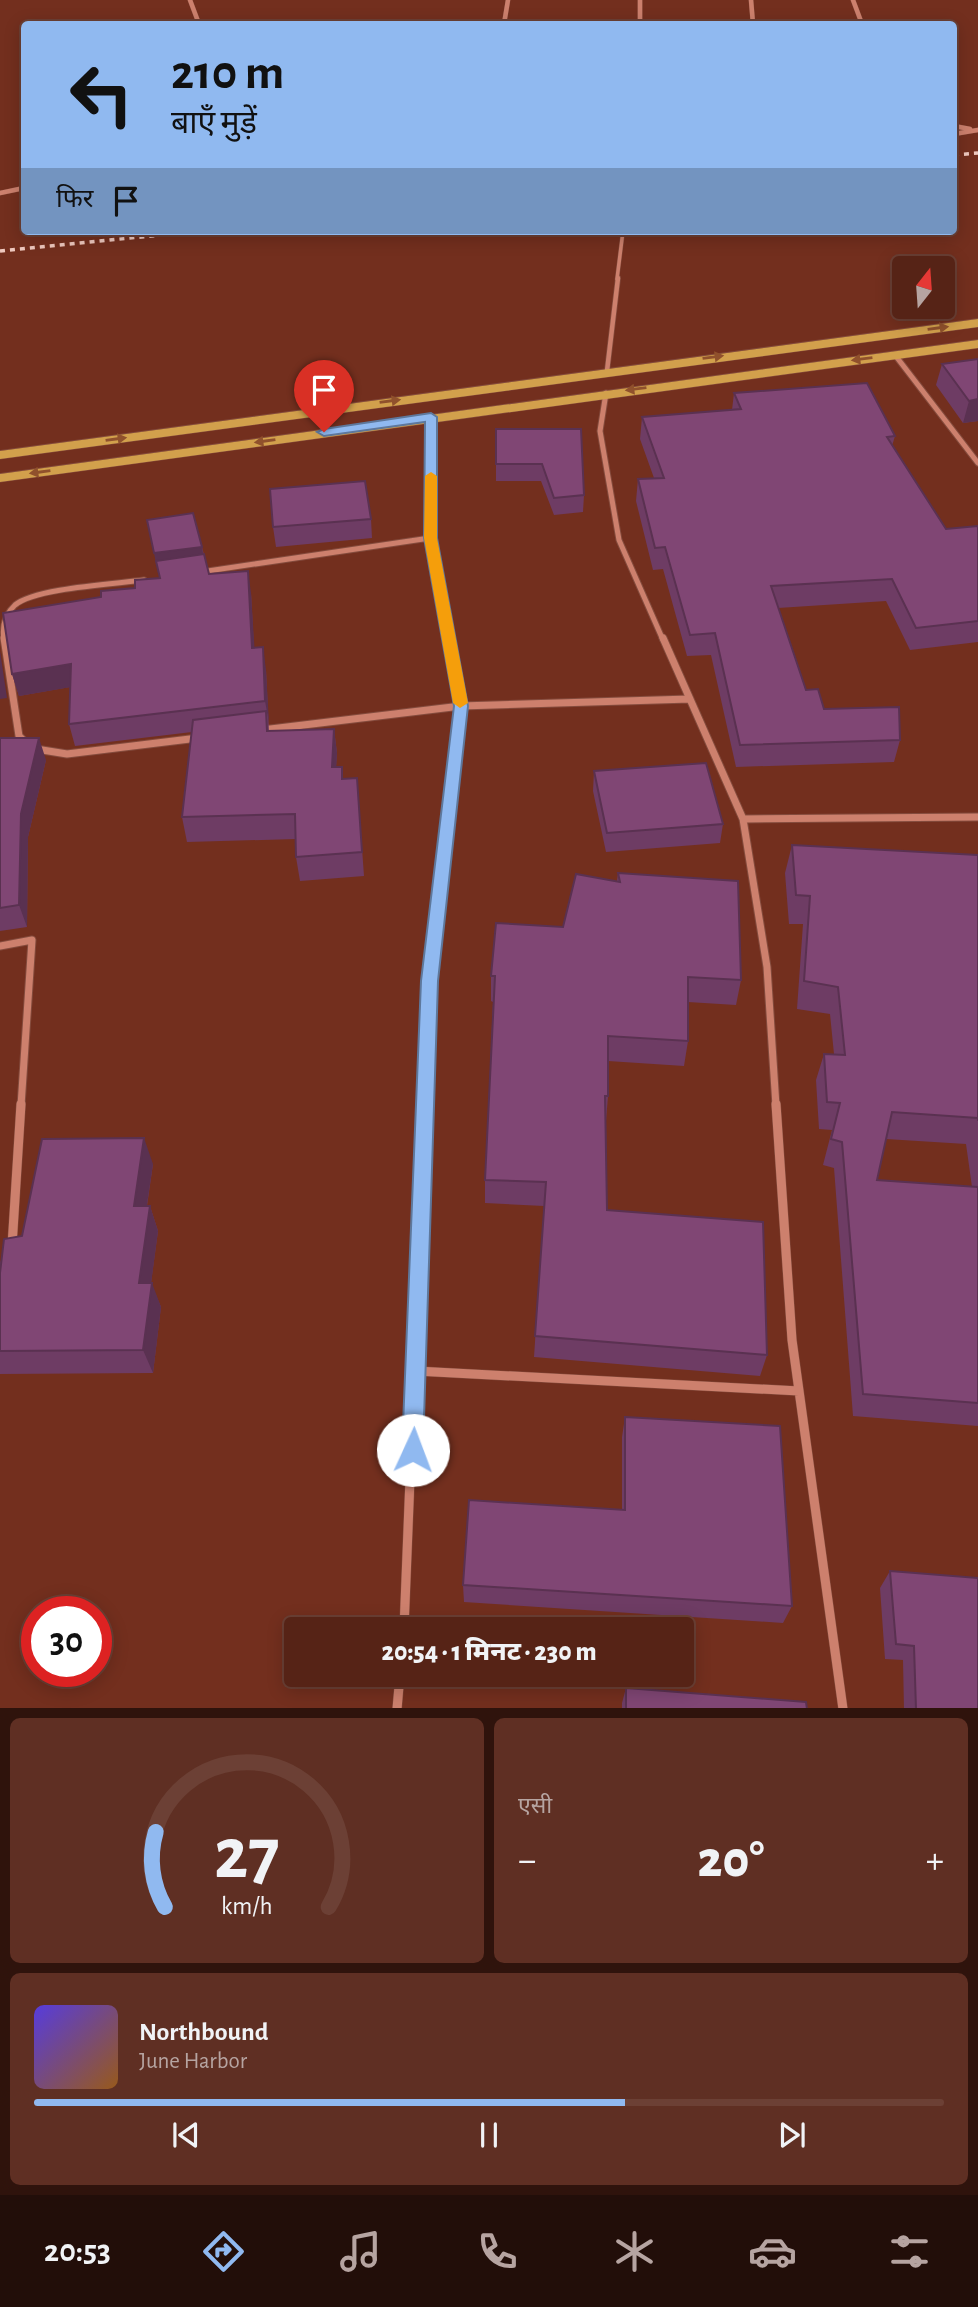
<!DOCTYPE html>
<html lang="hi">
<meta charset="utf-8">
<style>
:root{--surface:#562316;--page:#5f2f23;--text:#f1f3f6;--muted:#b6a4a1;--line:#6c4035;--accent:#90b9f0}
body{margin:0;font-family:"Alegreya Sans","Noto Sans Devanagari",sans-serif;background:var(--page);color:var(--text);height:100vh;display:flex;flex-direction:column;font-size:26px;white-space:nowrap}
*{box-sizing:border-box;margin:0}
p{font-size:23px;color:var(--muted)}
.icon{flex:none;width:38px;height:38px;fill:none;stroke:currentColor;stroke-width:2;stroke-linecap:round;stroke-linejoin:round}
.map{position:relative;height:1708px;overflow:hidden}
.panel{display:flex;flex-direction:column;gap:10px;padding:10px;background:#2f130c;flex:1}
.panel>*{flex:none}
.guide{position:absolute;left:21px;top:21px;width:936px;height:214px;border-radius:7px;box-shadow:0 4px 18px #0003,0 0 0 2px var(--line);background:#90b9f0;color:#111;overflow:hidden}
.needle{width:46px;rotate:17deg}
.fabs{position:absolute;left:892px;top:256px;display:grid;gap:14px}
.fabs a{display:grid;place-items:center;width:63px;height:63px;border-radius:7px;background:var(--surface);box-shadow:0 4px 18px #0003,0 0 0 2px var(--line);font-size:35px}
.speed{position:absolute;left:21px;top:1596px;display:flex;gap:14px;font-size:35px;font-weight:700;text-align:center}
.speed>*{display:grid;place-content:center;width:91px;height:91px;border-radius:50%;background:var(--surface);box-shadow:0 4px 18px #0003,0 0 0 2px var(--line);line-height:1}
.speed .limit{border:10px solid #d22;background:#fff;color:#111}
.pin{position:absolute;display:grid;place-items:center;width:60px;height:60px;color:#fff;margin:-72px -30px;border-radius:50% 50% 50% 0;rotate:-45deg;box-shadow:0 0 7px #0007}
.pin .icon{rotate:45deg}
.me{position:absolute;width:77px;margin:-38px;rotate:2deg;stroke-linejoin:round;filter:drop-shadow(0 0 5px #0008)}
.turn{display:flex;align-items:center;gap:24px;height:147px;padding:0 35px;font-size:32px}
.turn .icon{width:91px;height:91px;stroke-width:2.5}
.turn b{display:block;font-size:49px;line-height:60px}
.then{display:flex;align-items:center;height:66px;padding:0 35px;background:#0003;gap:14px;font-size:26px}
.big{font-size:52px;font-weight:800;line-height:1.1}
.panel .widget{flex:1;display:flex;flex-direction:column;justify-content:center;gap:10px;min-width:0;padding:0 24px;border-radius:10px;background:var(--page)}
.panel .dial{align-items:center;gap:0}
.dial svg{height:182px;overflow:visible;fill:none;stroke:var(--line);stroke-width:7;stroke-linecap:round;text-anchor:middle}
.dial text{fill:var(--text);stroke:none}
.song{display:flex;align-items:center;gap:21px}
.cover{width:84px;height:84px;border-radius:10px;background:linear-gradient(135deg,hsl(250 70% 55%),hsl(30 70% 35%))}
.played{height:7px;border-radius:4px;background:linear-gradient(90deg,var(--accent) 65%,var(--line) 65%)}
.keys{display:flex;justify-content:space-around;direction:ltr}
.heat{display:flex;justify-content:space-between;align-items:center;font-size:38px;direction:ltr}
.panel .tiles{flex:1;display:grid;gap:10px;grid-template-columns:1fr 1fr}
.widget:last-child{grid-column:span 2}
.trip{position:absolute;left:284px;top:1617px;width:410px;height:70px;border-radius:7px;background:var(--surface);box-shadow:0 4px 18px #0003,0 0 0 2px var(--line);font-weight:800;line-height:70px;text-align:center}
.menu{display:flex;height:112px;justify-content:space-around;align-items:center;background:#220e09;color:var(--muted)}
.menu .icon{width:49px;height:49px}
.menu .current{color:var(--accent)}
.menu b{font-size:32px;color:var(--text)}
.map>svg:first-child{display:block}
</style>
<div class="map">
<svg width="978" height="1709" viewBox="0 0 978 1709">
<rect width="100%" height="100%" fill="#732f1e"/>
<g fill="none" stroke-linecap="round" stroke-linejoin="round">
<defs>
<path id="service-far1" d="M617 279 623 231"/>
<path id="service" d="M607 371 618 278"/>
<path id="minor-far3" d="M190 0 199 24
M640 0V24
M751 0 753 24
M853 0 862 24
M504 24 508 0
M954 126 970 129
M954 134 978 130
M0 193 24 188"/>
<path id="minor-far2" d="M895 355 978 463
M606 393 600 431 619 540 663 640
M431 417 430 538 449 640
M201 572 430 538
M4 640C2 627 4 615 15 605 35 588 115 584 144 580"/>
<path id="minor-far1" d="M4 638 19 736 26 743
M663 638 743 819 978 817
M262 730 461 706 690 699
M36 749 67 754 198 738
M743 819 767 967 776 1106
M0 946 32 940 21 1106
M425 1106 430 981 461 706 448 638"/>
<path id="minor" d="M776 1104 792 1340 843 1709
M12 1246 21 1104
M416 1371 799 1391
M404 1629 425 1104
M397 1709 400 1675"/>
<path id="primary" d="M978 319V327L0 459V451Z
M978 340V348L0 482V474Z"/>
</defs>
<use href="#service-far1" stroke="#844b3d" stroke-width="4.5"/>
<use href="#service" stroke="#844b3d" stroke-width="6"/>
<use href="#minor-far3" stroke="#844b3d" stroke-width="5"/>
<use href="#minor-far2" stroke="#844b3d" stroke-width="7"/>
<use href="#minor-far1" stroke="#844b3d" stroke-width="9"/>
<use href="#minor" stroke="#844b3d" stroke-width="10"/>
<use href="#primary" stroke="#844b3d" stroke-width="1"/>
<use href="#service-far1" stroke="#cd806d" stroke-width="3.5"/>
<use href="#service" stroke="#cd806d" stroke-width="4.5"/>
<use href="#minor-far3" stroke="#cd806d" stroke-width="4.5"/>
<use href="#minor-far2" stroke="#cd806d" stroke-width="5"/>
<use href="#minor-far1" stroke="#cd806d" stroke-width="7"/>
<use href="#minor" stroke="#cd806d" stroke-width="9"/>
<use href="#primary" fill="#d2a04c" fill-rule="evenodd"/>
<path stroke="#eec8be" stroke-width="3.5" stroke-dasharray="5 5" stroke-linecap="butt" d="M954 155 978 153
M0 251 201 231"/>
</g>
<path fill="#6e3c64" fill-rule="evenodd" d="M978 359V421L963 423 936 385 942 364Z
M734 393 895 436 892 446 946 529 978 526V642L910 650 886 601 778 608 806 690 824 709 900 740 894 762 736 767 711 655 687 656 663 569 653 570 636 501 638 479 654 478 640 439 642 417 732 410Z
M496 429 584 495 583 512 554 515 541 481H496Z
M371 519 372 538 276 547 273 527Z
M147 520 202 547 209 574 251 593 254 648 266 670 269 731 334 729 337 753 336 767 344 779 357 778 364 876 300 881 296 857V839L187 842 182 817 192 732 75 746 69 724 70 687 19 696 12 674 101 597 135 588 160 578Z
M0 738 46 760 28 837 27 927 0 931Z
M594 771 723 824 720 843 606 852 593 791Z
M792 845 978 855V1426L853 1416 834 1168 823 1165 832 1130 819 1129 816 1080 824 1054H834L830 1014 797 1009 803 924H789L785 873ZM886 1139 966 1144 972 1187 877 1180Z
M618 873 741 980 736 1005 688 1002V1041L684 1066 608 1061V1096L606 1121 607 1210 767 1355 760 1376 534 1357 544 1206 485 1203V1180L493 1002 491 1001V976L563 927 617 881Z
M153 1164 147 1206H150L158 1231 151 1283 161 1307 153 1373 0 1374V1260L1 1263 22 1236Z
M625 1417 792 1606 783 1623 464 1602 463 1585 622 1510V1437Z
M890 1571 978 1709H904L903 1660 885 1659 880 1588Z
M626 1688 807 1709H622V1703Z"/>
<path fill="#5a3151" d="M978 399V421L963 423 969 401Z
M202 547 205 566 158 573 154 553Z
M248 571 251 593 256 671 252 648Z
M263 647 266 670 269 723 265 701Z
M0 651 7 698 0 699Z
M71 664 77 686 19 696 12 674Z
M334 729 337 753 335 791 332 767Z
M39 738 46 760 28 837 27 927 19 905 21 814Z
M144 1138 153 1164 143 1231 134 1206Z
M150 1206 158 1231 148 1307 139 1283Z
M152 1283 161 1307 153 1373 143 1350Z"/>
<path fill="#804674" stroke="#5a3151" stroke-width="2" d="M978 359V399L969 401 942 364Z
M867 383 895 436 887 437 946 529 978 526V621L916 628 892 579 771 586 806 690 818 689 824 709 899 707 900 740 740 745 715 633 690 635 665 547 655 548 638 479 664 478 642 417 741 409 734 393Z
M496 429H581L584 495 554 498 542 464H496Z
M365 481 371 519 273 527 270 489Z
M193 513 202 547 154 553 147 520Z
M204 554 209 574 248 571 252 648 263 647 265 701 69 724 71 664 12 674 3 613 101 597V591L135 588V580L160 578 156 561Z
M266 711 267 731 334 729 332 767H342V779L357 778 362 852 296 857 295 814 182 817 193 720Z
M0 738H39L21 814 19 905 0 908Z
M706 763 723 824 607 833 594 771Z
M792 845 978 855V1121V1118L892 1112 877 1180 978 1187V1403L863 1394 842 1142 831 1139 840 1103 827 1102 824 1054 845 1055 838 987 804 981 810 896 796 895Z
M618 873 738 881 741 980 688 977V1041L608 1036V1096H605L607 1210 763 1222 767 1355 535 1336 546 1182 485 1180 495 976H491L496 923 563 927 576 874 620 882Z
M144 1138 134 1206H150L139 1283H152L143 1350 0 1351V1273L4 1239 22 1236 42 1139Z
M625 1417 780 1426 792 1606 463 1585 469 1500 625 1510Z
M890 1571 978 1578V1709H916L914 1646 896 1644Z
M626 1688 806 1702 807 1709H626Z"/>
<defs><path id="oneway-solid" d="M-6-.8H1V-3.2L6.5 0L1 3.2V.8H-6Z" transform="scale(1.75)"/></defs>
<g fill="#90512c">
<use href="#oneway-solid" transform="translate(938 328) rotate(-8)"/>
<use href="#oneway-solid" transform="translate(713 357) rotate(-7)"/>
<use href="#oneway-solid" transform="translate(862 359) rotate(173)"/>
<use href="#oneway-solid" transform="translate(636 389) rotate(173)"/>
<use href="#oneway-solid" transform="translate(390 401) rotate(-8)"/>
<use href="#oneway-solid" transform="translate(116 439) rotate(-8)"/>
<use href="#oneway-solid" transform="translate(265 441) rotate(172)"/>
<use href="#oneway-solid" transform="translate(40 472) rotate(172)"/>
</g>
<path fill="#90b9f0" stroke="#5e789c" stroke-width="2" d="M431 413 437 417V538L468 706 438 981 423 1450 420 1458 413 1461 405 1458 402 1450 421 981 454 706 424 538 425 422 324 436 317 432 324 429Z"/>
<path fill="#f59e0b" d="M431 472 437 476V538L468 703 460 708 453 703 424 538 425 476Z"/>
</svg>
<div class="fabs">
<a><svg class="needle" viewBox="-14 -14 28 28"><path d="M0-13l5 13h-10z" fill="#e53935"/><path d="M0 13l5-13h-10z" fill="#b6a4a1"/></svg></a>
</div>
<div class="speed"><div class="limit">30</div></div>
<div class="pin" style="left:324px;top:432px;background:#d93025"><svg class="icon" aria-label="arrive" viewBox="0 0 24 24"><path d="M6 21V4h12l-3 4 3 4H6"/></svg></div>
<svg class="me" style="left:413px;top:1450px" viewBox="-20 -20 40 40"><circle r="19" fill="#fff"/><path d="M0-13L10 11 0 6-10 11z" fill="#90b9f0"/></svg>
<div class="trip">20:54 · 1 मिनट · 230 m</div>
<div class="guide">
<div class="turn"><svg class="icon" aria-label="left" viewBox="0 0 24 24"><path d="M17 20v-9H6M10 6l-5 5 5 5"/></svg><div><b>210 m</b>बाएँ मुड़ें</div></div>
<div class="then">फिर<svg class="icon" aria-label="arrive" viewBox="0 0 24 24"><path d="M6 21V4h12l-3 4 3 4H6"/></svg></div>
</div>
</div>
<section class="panel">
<div class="tiles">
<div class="widget dial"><svg viewBox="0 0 100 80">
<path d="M14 69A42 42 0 1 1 86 69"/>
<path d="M14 69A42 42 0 0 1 10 36" stroke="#90b9f0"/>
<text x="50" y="56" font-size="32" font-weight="700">27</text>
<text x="50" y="72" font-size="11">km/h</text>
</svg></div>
<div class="widget"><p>एसी</p>
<div class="heat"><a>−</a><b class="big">20°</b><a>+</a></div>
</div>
<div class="widget">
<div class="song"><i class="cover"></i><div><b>Northbound</b><p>June Harbor</p></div></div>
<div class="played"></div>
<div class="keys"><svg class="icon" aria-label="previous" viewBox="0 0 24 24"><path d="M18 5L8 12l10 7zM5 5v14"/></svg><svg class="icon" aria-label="pause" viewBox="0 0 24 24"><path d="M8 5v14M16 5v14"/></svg><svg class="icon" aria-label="next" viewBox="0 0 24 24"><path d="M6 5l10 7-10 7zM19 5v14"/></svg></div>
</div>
</div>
</section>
<nav class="menu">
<b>20:53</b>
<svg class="icon current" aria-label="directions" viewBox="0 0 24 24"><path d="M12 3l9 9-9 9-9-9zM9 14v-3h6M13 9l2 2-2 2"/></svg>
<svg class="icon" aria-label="music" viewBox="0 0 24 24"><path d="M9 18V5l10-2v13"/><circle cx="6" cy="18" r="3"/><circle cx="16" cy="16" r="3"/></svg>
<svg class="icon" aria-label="phone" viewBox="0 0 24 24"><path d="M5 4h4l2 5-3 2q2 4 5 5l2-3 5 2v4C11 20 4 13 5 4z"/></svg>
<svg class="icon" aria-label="climate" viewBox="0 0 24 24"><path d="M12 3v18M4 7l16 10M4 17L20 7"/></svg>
<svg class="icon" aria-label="car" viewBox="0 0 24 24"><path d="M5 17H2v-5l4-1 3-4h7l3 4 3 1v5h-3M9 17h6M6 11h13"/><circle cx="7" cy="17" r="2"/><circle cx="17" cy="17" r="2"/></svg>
<svg class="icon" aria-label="filters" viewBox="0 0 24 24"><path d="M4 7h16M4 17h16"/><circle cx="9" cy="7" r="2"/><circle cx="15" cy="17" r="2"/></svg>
</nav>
